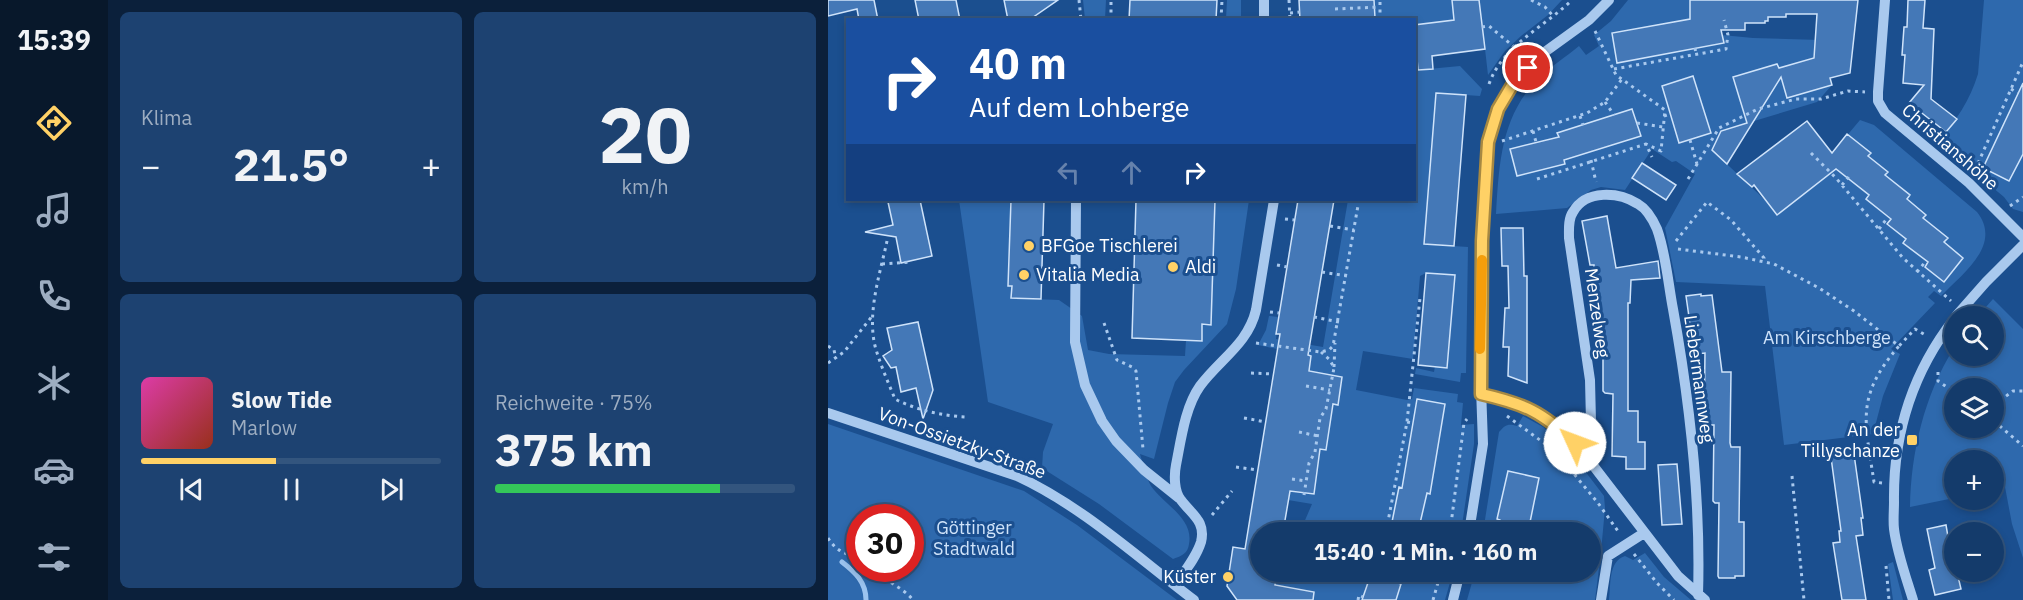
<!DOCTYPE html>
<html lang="de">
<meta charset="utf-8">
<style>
:root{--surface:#143b6b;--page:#1d4271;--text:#f1f3f6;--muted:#9dadc1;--line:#33557e;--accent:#ffd166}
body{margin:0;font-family:"IBM Plex Sans",sans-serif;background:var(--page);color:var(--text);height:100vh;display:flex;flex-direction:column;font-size:22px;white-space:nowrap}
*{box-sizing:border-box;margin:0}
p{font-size:20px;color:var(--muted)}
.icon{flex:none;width:33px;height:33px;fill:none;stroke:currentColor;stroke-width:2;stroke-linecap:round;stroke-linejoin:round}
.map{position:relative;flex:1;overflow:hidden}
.drawer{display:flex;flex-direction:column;gap:12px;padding:12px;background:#0b203b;width:720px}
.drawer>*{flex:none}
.guide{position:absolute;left:18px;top:18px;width:570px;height:183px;border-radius:0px;box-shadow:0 3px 9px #0003,0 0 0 2px var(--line);background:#1a4fa0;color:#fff;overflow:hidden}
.buttons{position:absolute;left:1116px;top:306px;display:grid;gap:12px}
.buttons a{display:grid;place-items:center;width:60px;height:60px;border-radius:50%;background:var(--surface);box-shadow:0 3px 9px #0003,0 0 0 2px var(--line);font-size:30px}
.speed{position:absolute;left:18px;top:504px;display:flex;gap:12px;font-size:30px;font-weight:700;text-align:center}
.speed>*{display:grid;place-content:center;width:78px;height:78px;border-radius:50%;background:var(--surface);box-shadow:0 3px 9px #0003,0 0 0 2px var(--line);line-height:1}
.speed .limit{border:9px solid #d22;background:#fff;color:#111}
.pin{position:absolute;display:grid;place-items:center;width:51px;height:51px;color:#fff;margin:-26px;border:3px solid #fff;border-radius:50%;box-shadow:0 2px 6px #0007}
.me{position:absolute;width:66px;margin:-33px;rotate:313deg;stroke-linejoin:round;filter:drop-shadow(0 0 4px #0008)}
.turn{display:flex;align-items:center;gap:21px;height:126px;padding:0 24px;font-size:27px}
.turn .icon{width:78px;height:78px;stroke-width:2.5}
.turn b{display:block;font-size:42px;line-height:51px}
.lanes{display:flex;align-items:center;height:57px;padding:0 24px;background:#0003;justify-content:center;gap:30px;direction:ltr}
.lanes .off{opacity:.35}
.big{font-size:45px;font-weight:700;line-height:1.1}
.drawer .widget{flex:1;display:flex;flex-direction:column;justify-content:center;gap:9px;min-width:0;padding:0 21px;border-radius:9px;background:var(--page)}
.drawer .dial{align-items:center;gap:0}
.dial b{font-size:78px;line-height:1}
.song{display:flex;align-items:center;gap:18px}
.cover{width:72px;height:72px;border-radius:9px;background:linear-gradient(135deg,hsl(320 70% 55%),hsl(10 70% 35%))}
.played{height:6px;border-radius:3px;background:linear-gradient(90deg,var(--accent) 45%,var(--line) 45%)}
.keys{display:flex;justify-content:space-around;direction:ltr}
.heat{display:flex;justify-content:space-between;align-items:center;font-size:33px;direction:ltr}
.charge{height:9px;border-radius:4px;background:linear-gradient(90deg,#34c759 75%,var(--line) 0)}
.drawer .tiles{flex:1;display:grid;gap:12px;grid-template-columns:repeat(2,1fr)}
.trip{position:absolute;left:422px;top:522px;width:351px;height:60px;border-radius:30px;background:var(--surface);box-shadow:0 3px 9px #0003,0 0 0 2px var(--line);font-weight:700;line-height:60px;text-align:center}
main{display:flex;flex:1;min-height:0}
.dock{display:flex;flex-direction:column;width:108px;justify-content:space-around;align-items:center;background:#08182b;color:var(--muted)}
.dock .icon{width:42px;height:42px}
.dock .current{color:var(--accent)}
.dock b{font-size:27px;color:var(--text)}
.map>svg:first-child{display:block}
</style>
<main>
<nav class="dock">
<b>15:39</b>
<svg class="icon current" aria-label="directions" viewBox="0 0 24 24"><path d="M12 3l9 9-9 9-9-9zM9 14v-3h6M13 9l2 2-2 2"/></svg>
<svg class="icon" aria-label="music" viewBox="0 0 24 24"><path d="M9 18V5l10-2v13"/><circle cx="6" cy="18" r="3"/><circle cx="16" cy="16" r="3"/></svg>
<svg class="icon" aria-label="phone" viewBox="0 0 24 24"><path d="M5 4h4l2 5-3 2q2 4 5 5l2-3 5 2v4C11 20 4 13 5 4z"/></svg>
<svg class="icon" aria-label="climate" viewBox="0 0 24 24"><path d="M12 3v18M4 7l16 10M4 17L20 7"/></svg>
<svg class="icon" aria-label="car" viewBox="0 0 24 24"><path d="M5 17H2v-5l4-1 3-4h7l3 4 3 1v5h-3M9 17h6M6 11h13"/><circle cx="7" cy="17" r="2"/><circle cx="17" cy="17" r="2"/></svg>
<svg class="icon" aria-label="filters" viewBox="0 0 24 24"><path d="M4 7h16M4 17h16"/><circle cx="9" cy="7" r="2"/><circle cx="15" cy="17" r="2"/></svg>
</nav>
<section class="drawer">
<div class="tiles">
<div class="widget"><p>Klima</p>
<div class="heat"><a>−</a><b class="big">21.5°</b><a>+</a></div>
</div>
<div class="widget dial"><b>20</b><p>km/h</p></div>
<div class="widget">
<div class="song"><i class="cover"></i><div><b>Slow Tide</b><p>Marlow</p></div></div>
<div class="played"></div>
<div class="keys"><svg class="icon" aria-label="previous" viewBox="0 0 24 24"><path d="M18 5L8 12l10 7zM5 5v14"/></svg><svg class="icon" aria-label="pause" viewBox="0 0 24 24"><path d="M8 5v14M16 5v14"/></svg><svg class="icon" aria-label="next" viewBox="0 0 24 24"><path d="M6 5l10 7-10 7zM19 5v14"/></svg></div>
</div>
<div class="widget"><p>Reichweite · 75%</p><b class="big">375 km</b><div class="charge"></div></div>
</div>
</section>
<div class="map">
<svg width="1195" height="600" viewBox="0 0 1195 600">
<rect width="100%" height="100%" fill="#1b4f8f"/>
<path fill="#2e69ad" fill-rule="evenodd" d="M255 0H278L277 19H257Z
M399 0H413V19H398Z
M517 0H734L720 15 693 36 677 51 660 75 657 49 626 53 587 25 586 20 518 19Z
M800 0H867L890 13 894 35 925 38 992 40 1004 85 989 102 893 131 884 150 937 200 949 215 993 181 1001 157 1032 120 1046 125 1149 212C1175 245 1134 274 1113 296L1106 291 1100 297 1107 303 1063 349 1072 354 1055 396 1045 434 956 445 937 286 848 282 837 228 867 174 848 161 844 162 824 149 797 190 773 187 763 190 739 208 668 214C671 164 673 115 711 78 723 66 738 57 751 46L758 55 771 46 766 35 783 21Z
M1156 0H1195V212L1185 209 1176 197 1110 142C1128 121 1142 100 1150 74Z
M587 38 590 70 632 66 654 89 652 96 608 93 597 244 640 247 638 373H633L632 382 587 374 588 368 606 372 607 366 619 367 627 276 598 273 592 276 585 359 535 351 528 390 579 400 584 399 586 388 630 394 629 402 635 403 633 425 646 424V444L633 532H472L484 504 460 500 483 356 430 345 438 330 441 316 450 317 448 339 495 347 520 200H586Z
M131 200H183L180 286H184L183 298 231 300 254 316 260 350 281 354 357 356 358 340 374 341V324H383L387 200H421L408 289 399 324 356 370 347 382 340 403 326 459 312 454C315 464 318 477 323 486 335 504 366 518 361 544 360 553 354 556 345 559L271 504 214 468 215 452 225 424 160 402Z
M1165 299 1195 329V558L1184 524 1177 487 1166 489V460H1126V498L1082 507C1083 452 1096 396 1126 348V356H1166V316H1150ZM1126 388H1166V428H1126Z
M695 416 715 427 733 442 747 458 776 496 777 508 773 552 767 600H639L647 572H762V532H655L671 432C677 425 680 423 689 426Z
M0 424 196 491 249 525 349 600H0ZM32 518H82V568H32Z
M817 553 836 577 863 600H781C783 585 780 561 797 556L805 560Z
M1065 562 1075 600H1065L1060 564Z
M453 572H625L617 600H477L447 585Z"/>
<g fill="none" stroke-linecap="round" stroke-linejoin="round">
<path stroke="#9cc4f0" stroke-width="5" d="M14 562C27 572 38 582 38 600"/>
</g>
<path fill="#4478b7" stroke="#cfe3fa" stroke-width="1.5" d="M0 0H46L50 20H31L29 9 0 16Z
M87 0H128L132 20H91Z
M176 0H230L201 20H180Z
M302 0H389L388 20H301Z
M471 0H546L547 18 472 20Z
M624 0H651L657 49 604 56 605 69 590 70 586 25 626 20Z
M862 0H1030L1022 73 1002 78 1004 85 959 98 953 77 899 164 884 150 893 131 919 123 905 77 949 64 951 68 986 58 989 14H958V17H940V21H937V23H917V30H893L896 43 789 63 784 33 862 19Z
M1080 0H1097L1095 28 1106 29 1103 99 1129 119 1118 132 1081 103 1096 85 1075 83 1077 55H1074L1076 27H1079Z
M865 76 883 133 851 143 834 86Z
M1195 83V154L1181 181 1155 168Z
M608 93 638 95 626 246 596 244Z
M804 109 813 136 736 160 737 164 689 176 682 149 731 137 729 133Z
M979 121 1004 153 1019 134 1043 153 1040 156 1060 172 1057 175 1082 195 1079 199 1098 215 1095 218 1120 238 1116 242 1135 258 1116 282 1097 267 1100 262 1075 243 1078 239 1059 224 1063 219 1038 199 1041 195 1008 169 949 215 926 185 924 187 909 174Z
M814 163 848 185 838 200 804 178Z
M72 200H92L104 256 73 263 68 237 37 232 65 225 60 202Z
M183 200H216L213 299 183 298 184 286H180Z
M308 200H387L383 325 374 324V341L304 338Z
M470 200H506L480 355 483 356 481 371 514 377 510 405 505 404 498 450 492 449 486 494 462 491 455 532H432V572H449L447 585 486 592 485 600H409L399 586 405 547 417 549 452 334H448Z
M779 216 788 268 830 261 832 278 803 280 802 303H800V411H810V442H817V469H798V457L784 456 785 394 777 393 775 391V329H767V325H765L766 265H762L754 221Z
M673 228H695L696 276H699V383L680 376 681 347H675L677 308H681L680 266H674Z
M598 273 627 275 619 368 590 365Z
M873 294V296L884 295 894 372H903L902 443 903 447H912L911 522H916V576H907V578H891L890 576 891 503H887L885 501 886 425H876L877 353 868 354 866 352 858 296Z
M90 322 105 390 95 419 88 388 73 392 68 367 63 368 55 356 64 350 59 328Z
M589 399 617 404 602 494 599 493 590 532H562L571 487 574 488Z
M1025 447 1035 518H1033L1035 535 1028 536 1038 600H1014L1005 543 1012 542 1011 531H1013L1002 450Z
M849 464 854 524 834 525 830 465Z
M680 471 711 478 700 532H670L672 520 669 519Z
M1118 525 1126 572H1129L1133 589 1107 595 1101 570 1107 568 1099 529Z
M543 574 573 584 568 600H534Z"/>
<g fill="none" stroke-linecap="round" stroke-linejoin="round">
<path stroke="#a9c9ee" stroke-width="3" stroke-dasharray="3 4.5" stroke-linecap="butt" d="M251 0 253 20
M461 0 462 20
M703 0 717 7 725 16
M507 9 552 7
M462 13 472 12
M283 20V0
M393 20 394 0
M552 20V0
M654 27 661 26 685 46
M767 31 788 75 837 110 833 151 818 144
M867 48 868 54
M786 69 898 49 900 35 896 20
M661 84C675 45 715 28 744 0
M1183 89 1190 93
M777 102 786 115
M752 116 755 125
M836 116 842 114
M809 123 835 127
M705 131 708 142
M862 140 869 164
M674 141 759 113 777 102 794 79
M983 153 1008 178 1075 258 1123 301
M763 160 768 182
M1147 170 1195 62
M709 179 818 144 824 157
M860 179 891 128 930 109 968 99H993L1020 91 1037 92
M1014 185 1023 174
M1182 206 1195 197
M457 219 466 220
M502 226 526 230
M1051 229 1060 217
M59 241C52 274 39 312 47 346 52 364 60 382 67 399 88 410 115 416 139 417
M848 241 879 202 903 220 936 258 935 261
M850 249 913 257 946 264 991 288 1026 311 1071 346 1087 329 1099 336
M54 264 82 262
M449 265 459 267
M494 272 519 276
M1089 272 1098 261
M442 312 451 313
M486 317 511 322
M276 323 289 360 304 367 308 371 315 449
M428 343 493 352 501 350 505 346 531 200
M0 346 6 350 8 359
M0 363 16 352 45 315
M506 367 507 343
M1110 372V381L1126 392
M423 373 445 374
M478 386 502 390
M1166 405 1185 391H1195
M679 416 727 451 770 503 792 534
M416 418 438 422
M1166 421 1195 446
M579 422 585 423
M471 432 490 436
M408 467 430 470
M964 476 976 600
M464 479 478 481
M1054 483 1046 482C1037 421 1027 397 1071 346
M476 495 481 463 487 452 492 418 498 409 506 368 502 360 493 352
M384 515 404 491
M558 532 579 422 592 298H596
M622 532 636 423 639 419
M0 538C8 551 17 554 32 558
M806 554 829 583 846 600
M1058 566 1061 600
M46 568C57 582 75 587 85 600
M530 600 531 595 535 597
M605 600 613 572"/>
<path stroke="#a9c9ee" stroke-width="10" d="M436 0V20
M1057 0 1050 92V101L1057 113 1141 183 1195 237
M248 200 247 342 257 385 274 421 288 441 316 470 351 498
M1128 316 1158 282 1195 245
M653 394 686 402 705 410 727 424 747 443 764 464 850 576 877 600
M0 413 189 476C254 506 309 557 366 600
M764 464 762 380 741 238C741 230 740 219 745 212 758 189 791 192 810 204 819 209 825 220 829 229 838 254 840 283 845 309 862 403 873 499 870 595
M641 532 655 444 652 360 654 241 660 142 670 109 686 82 714 54 761 20 781 0
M347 585C356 572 368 558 373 542 378 521 364 515 353 500 346 492 346 475 348 465 353 440 357 407 372 386 392 359 420 344 428 310L446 200
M625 600 632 572
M773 600 780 556 816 533
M1085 600C1078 577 1069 553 1066 529 1065 520 1066 511 1066 502 1065 433 1084 373 1126 319"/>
</g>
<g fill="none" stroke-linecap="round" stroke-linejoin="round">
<defs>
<path id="route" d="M700 68 686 82 670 109 660 142 654 241 653 394C697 404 714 412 747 443"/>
</defs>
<use href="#route" stroke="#a68842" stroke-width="15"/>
<use href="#route" stroke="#ffd166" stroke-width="10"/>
<path stroke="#f59e0b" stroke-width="10" d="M652 349 654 260"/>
</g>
<g fill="#ffd166" stroke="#1b4f8f" stroke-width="2">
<circle cx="201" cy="246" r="6"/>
<circle cx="345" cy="267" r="6"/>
<circle cx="196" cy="275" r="6"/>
<rect x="1078" y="434" width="12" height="12" rx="3"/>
<circle cx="400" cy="577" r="6"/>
</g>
<g text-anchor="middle" stroke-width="6" stroke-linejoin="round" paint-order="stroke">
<g font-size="18" fill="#fff" stroke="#1b4f8f">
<text transform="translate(1122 147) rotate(41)" y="6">Christianshöhe</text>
<text transform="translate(769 313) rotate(82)" y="6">Menzelweg</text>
<text transform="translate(871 379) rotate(82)" y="6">Liebermannweg</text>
<text transform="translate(134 443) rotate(20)" y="6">Von-Ossietzky-Straße</text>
</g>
<g font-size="18" fill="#fff" stroke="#1b4f8f" text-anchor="start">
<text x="213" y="252">BFGoe Tischlerei</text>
<text x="357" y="273">Aldi</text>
<text x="208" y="281">Vitalia Media</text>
<text x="1072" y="436" text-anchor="end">An der<tspan x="1072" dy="21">Tillyschanze</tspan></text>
<text x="388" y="583" text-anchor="end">Küster</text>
</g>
<g font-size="18" fill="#cfe3fa" stroke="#1b4f8f">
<text x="999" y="344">Am Kirschberge</text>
<text x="146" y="534">Göttinger<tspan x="146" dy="21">Stadtwald</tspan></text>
</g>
</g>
</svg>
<div class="buttons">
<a><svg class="icon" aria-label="search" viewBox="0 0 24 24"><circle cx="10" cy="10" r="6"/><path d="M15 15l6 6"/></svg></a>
<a><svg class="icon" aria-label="layers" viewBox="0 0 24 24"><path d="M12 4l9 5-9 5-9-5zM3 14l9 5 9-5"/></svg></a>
<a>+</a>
<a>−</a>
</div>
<div class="speed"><div class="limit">30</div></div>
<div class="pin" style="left:700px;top:68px;background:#d93025"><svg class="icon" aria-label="arrive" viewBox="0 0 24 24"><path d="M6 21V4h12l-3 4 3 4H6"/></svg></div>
<svg class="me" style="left:747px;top:443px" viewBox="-20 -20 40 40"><circle r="19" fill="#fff"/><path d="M0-13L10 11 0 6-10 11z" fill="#ffd166"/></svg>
<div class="trip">15:40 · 1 Min. · 160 m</div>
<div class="guide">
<div class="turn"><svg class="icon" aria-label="right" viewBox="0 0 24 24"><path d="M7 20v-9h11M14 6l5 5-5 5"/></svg><div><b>40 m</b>Auf dem Lohberge</div></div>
<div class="lanes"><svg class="icon off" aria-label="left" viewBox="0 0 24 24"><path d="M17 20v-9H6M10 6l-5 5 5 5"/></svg><svg class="icon off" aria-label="ahead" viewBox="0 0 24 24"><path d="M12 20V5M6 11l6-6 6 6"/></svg><svg class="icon" aria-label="right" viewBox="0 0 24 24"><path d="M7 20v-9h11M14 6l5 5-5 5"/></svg></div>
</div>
</div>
</main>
